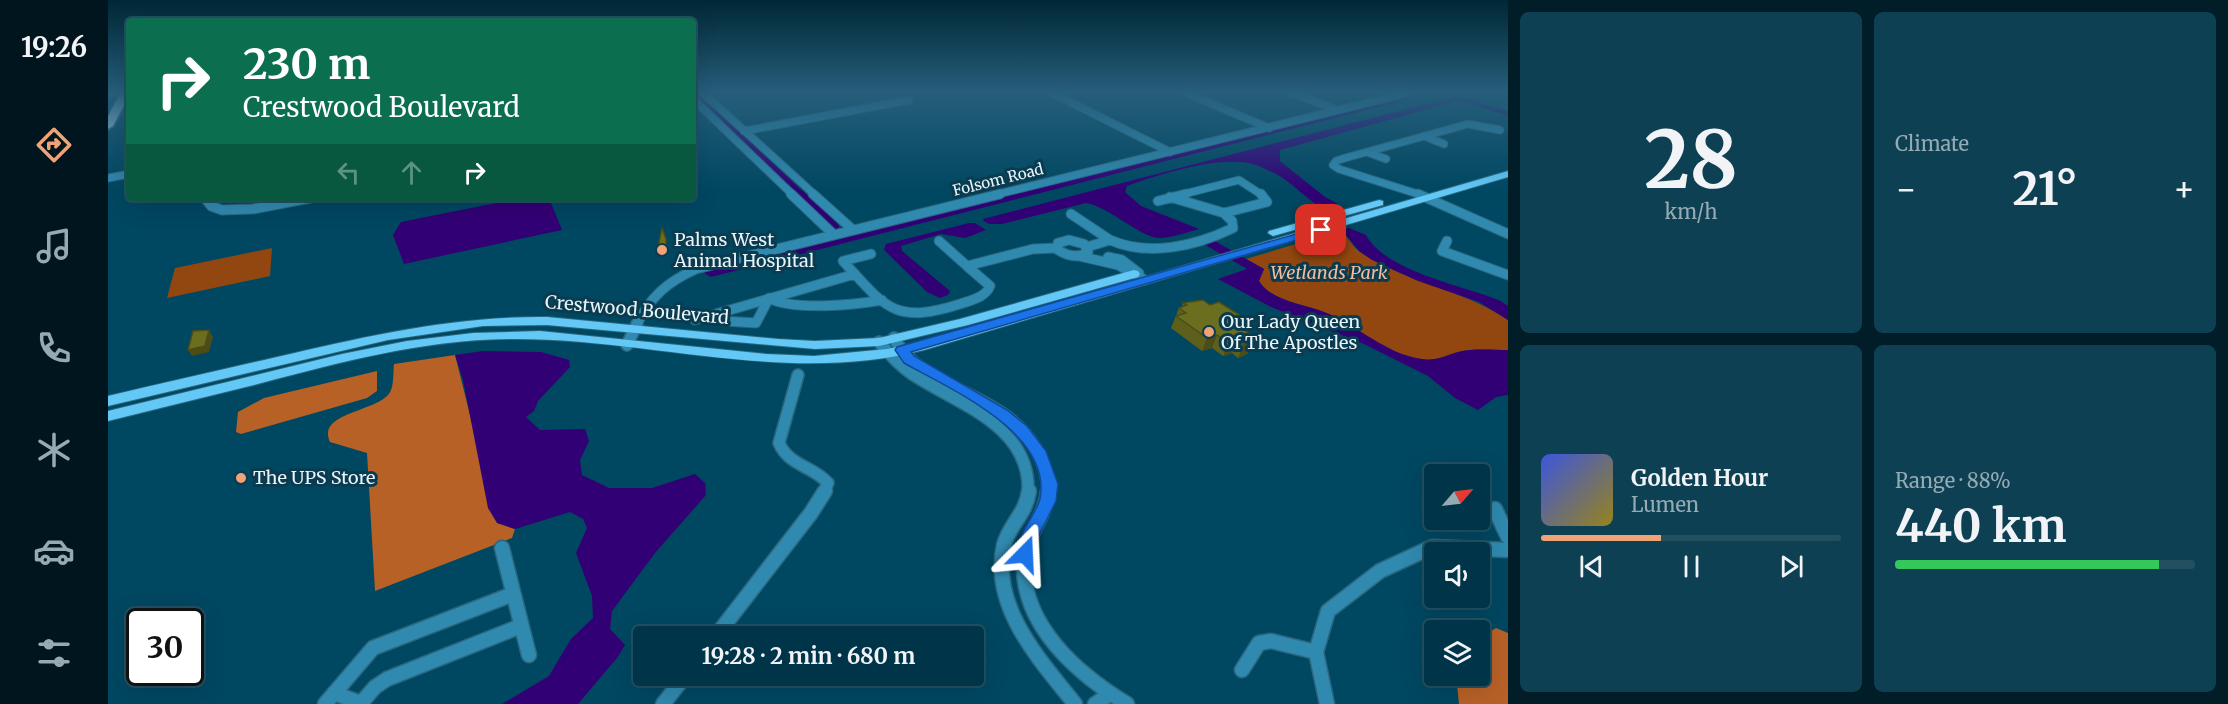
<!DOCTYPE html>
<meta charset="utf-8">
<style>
:root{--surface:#003549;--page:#0e4053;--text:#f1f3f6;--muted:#95abb4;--line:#225061;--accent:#efa377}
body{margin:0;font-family:Merriweather,serif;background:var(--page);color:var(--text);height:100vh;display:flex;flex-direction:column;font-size:22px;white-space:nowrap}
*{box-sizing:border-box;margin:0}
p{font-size:20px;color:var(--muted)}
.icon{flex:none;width:33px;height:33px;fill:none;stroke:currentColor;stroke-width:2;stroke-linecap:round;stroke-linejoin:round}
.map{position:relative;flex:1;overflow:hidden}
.sheet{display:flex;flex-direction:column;gap:12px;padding:12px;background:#001d28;width:720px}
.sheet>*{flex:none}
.top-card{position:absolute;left:18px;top:18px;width:570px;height:183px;border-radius:6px;box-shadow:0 6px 24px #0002,0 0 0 2px var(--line);background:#0b6e4f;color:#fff;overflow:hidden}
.needle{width:39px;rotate:62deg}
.buttons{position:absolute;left:1316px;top:464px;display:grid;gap:12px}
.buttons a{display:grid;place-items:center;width:66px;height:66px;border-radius:6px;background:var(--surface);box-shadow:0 6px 24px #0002,0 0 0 2px var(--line);font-size:30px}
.speed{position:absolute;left:18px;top:608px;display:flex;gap:12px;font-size:30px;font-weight:700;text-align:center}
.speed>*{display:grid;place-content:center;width:78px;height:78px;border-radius:50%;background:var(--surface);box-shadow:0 6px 24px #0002,0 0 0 2px var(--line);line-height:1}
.speed .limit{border:3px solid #111;border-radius:9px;background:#fff;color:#111}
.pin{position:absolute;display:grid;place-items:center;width:51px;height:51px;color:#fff;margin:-26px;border-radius:12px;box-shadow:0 3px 9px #0006}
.me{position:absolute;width:66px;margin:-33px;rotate:21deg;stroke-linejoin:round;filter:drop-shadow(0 0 4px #0008)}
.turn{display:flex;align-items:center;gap:21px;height:126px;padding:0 18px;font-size:27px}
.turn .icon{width:78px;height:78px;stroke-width:2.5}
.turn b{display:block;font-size:42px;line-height:51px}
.lanes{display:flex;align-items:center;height:57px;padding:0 18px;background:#0003;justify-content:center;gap:30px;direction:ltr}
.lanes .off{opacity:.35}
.big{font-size:45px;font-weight:700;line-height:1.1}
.sheet .widget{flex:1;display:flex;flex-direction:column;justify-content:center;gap:9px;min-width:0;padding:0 21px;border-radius:9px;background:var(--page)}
.sheet .dial{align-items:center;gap:0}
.dial b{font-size:78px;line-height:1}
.song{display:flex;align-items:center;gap:18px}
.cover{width:72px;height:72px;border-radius:9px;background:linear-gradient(135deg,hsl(230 70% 55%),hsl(50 70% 35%))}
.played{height:6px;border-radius:3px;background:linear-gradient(90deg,var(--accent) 40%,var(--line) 40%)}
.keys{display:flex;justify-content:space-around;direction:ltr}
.heat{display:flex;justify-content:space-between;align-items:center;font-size:33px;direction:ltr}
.charge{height:9px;border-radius:4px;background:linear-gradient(90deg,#34c759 88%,var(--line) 0)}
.sheet .tiles{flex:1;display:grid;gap:12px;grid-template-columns:repeat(2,1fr)}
.trip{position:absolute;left:525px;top:626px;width:351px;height:60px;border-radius:6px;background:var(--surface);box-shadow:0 6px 24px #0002,0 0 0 2px var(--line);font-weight:700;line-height:60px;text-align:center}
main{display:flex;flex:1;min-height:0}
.tabs{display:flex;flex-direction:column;width:108px;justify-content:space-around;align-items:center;background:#00151d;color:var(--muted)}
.tabs .icon{width:42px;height:42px}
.tabs .selected{color:var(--accent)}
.tabs b{font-size:27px;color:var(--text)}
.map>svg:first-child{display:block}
</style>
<main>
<nav class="tabs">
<b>19:26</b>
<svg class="icon selected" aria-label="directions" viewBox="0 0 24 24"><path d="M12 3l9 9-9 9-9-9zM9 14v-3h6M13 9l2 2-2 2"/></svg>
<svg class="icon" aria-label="music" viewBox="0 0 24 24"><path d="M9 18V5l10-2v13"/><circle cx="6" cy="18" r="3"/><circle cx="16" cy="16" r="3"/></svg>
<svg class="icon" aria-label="phone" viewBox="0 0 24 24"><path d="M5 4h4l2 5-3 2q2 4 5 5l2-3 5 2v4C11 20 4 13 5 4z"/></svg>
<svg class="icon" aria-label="climate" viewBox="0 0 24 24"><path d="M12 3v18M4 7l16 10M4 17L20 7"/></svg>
<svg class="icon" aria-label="car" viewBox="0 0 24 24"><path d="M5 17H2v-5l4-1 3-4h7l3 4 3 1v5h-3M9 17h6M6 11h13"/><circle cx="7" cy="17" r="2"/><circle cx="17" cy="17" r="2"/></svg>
<svg class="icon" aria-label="filters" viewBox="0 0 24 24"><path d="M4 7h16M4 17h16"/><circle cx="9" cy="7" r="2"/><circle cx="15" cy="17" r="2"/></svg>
</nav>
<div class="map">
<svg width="1400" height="704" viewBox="0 0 1400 704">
<rect width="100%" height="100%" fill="#004761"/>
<path fill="#924710" d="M1234 230C1239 237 1245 247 1252 252 1298 283 1355 289 1400 320V350C1384 350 1365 348 1350 352 1339 355 1331 360 1319 360 1279 359 1251 325 1216 312 1196 304 1163 301 1151 281L1156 269 1138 259Z
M164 248 162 276 59 298 67 268Z"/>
<path fill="#b86127" d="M347 355 389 523 407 529 404 538 267 591 259 453 222 442C208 412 271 412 282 392 286 386 285 372 286 364Z
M269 371V391L259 398 133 434 128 432 130 412 156 398Z
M1388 628 1400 633V704H1351L1348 675H1371V638Z"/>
<path fill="#320075" d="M1349 96 1400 111V116L1360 103 1346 102 1172 150V161L1217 197 1230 204 1218 210C1200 201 1187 185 1170 175 1158 169 1144 162 1131 162 1098 160 1050 175 1019 186L1017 192 1033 206 1091 229C1080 232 1066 237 1054 238 1035 240 1002 207 978 203L894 224H881L876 221 875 219Z
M413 198H441L454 230 296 264 285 235 293 222Z
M861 223H867L878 230 857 238 833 234 793 246 794 251 842 291 840 295 832 298 819 292 776 250 778 244Z
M1241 228 1258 235C1277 271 1355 286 1391 300L1400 306V320L1371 302 1310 281 1264 260 1251 251 1234 230Z
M1105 240 1156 269 1151 281C1163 301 1196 304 1216 312 1250 325 1277 354 1314 359 1328 361 1337 356 1350 352 1365 348 1384 350 1400 350V395L1388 397 1370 410 1347 398 1320 376 1256 344 1163 307 1110 279 1139 269 1094 243Z
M375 351 433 352 461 360 462 367 430 401 426 411 418 417 432 430 477 429 481 441 472 460 474 475 501 488H544L587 474 597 483 598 495 547 553 504 611 502 629 517 645 509 658 470 704H394L441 676 463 639 485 618 484 596 468 553 479 528 475 519 462 512 407 529 389 523 380 508 355 380 347 355Z"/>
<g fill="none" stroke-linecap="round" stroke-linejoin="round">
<path stroke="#320075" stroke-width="6" d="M585 92 694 195"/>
<path stroke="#320075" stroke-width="8" d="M692 194 727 227"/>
<path fill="#320075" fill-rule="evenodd" d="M1313 92H1329L603 277 596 273 598 270Z"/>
<defs>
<path id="minor-far3" d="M594 92 707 195
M942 92 1062 152
M1076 92 1161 128
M1182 92 1229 110
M585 99 685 195
M636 131 801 100
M1316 136 1336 144
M1259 152 1278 159
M0 178 21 174
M886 195 1303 92
M1072 195 1131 180 1154 195
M1313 195 1231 169 1225 165 1228 161 1237 158 1360 124 1392 130"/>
<path id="minor-far2" d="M683 194 725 234
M705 194 744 229
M1310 194 1400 234
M1062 197 1116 213
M97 198 103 206 114 210 145 209 202 198
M1050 201 1078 194
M963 214 1002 240
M961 240 976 244 980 252C970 259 960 256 950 250V243Z
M831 241 859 266 925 249 949 248
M1339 241 1334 251 1400 275
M979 247 1002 240C1041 257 1088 246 1125 228L1124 221 1116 213 1159 202 1153 194
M763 254 735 261C777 307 786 325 852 304 863 300 877 298 882 286L859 266
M971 256 1010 265 1037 280
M1000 257 1014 260 1031 273
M611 313 616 321 648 323 661 298C685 311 746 305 774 300
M587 320 747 274
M528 326C542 297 559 282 588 269L892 194"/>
<path id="minor-far1" d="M786 338C813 391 896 391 928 449 935 462 940 477 940 492
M771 342C781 354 791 365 804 374 849 404 923 425 920 492
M519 345 529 324
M690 375 671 443C681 466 705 466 720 483L716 492"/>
<path id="minor" d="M921 491C918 514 901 525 896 545 882 607 932 660 967 704
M940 491C938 516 918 535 916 560 912 625 970 674 1019 704
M1387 509 1400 537
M394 548 421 655
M608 636 703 513 717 491
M1134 670 1151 643 1163 641 1208 652
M226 693 255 704
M253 703 267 687 279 679 413 626
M217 704 265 648 405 594
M555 704 578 675
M987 704 1002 694
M1219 704 1208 652 1220 611 1272 571 1324 547 1400 550"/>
<path id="major" d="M1400 171V177L816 350C677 386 539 337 400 339 313 340 229 363 146 385 97 397 48 409 0 421V411L234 354 299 341 365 333 432 331 658 354 706 356 779 349 810 343Z
M1271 200 1275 201V205L1165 236 1160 233 1161 231Z
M1026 270 1030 271 1032 274 1030 277 860 325 771 346 707 349 439 325 375 326 280 340 0 406V396C56 383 113 370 169 357 259 336 346 316 439 317L670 339 707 341 771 338 852 319Z"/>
<path id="highway" d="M0 92H6L0 97Z
M13 92H21V96L5 126 0 129V116Z"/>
</defs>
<use href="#minor-far3" stroke="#2a667d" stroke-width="9"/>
<use href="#minor-far2" stroke="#2a667d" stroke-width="11"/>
<use href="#minor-far1" stroke="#2a667d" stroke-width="14"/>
<use href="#minor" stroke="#2a667d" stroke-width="17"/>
<use href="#major" stroke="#2a667d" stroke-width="2"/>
<use href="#highway" stroke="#2a667d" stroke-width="4"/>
<use href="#minor-far3" stroke="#3089af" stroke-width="7"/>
<use href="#minor-far2" stroke="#3089af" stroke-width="9"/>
<use href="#minor-far1" stroke="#3089af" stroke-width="11"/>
<use href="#minor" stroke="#3089af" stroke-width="14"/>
<use href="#major" fill="#64c8f7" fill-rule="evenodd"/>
<use href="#highway" fill="#b6d9eb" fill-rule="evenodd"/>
</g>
<path fill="#5d5f1b" d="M1075 303 1143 335 1142 339 1145 342 1139 354 1130 358 1124 353 1115 356 1104 348 1094 351 1063 328 1071 308 1074 307Z"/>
<path fill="#4c4d16" d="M558 239 559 252 551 253 550 247Z
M1144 323 1138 336 1132 327Z
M101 330 105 337 101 352 84 356 80 350Z
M1109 335 1104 348 1094 351 1099 338Z
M1143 335 1140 344 1145 342 1139 354 1130 358 1139 337Z
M1129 341 1124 353 1115 356 1121 343Z"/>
<path fill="#6c6e1f" stroke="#4c4d16" stroke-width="1.5" d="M554 228 558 239V246L550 247Z
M1095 300 1102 305 1111 302 1144 323 1132 327 1143 335 1139 337 1145 342 1136 345 1129 341 1121 343 1109 335 1099 338 1068 316 1078 313 1071 308 1079 305 1075 303Z
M101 330 97 346 80 350 85 331Z"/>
<linearGradient id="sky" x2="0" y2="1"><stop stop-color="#002735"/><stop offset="0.48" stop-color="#265e7b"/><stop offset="1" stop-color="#265e7b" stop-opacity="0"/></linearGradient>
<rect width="1400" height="191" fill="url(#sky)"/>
<path fill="#1a73e8" stroke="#114b97" stroke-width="1.5" d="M1213 227 1218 230 1216 232 803 352 806 356 899 410 919 426 938 451 950 484 948 501 931 535 924 560 917 562 911 560 908 554C910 547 912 539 915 532 920 522 929 510 932 499 945 433 842 389 796 363L787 350 789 347Z"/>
<g fill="#efa377" stroke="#0a3b4f" stroke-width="2">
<circle cx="554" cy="250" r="6"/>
<circle cx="1101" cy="332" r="6"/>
<circle cx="133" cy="478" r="6"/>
</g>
<g text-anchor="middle" stroke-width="6" stroke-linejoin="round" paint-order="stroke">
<g font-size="15" fill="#e9f5fb" stroke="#0a3b4f">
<text transform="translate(890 180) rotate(-14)" y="5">Folsom Road</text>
</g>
<g font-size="18" fill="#e9f5fb" stroke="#0a3b4f" text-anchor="start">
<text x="566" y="246">Palms West<tspan x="566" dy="21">Animal Hospital</tspan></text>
<text x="1113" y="328">Our Lady Queen<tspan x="1113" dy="21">Of The Apostles</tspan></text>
<text x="145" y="484">The UPS Store</text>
</g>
<g font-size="18" font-style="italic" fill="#f4bc9c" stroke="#0a3b4f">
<text x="1221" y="279">Wetlands Park</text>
</g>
<g font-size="18" fill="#e9f5fb" stroke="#0a3b4f">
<text transform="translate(529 310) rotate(5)" y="6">Crestwood Boulevard</text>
</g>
</g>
</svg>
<div class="buttons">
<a><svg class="needle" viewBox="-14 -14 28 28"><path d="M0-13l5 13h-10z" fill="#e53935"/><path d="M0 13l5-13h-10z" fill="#95abb4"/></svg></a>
<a><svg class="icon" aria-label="sound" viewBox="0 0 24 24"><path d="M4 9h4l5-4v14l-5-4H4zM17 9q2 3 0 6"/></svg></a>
<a><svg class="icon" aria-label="layers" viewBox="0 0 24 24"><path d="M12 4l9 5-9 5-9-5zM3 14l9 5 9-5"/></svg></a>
</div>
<div class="speed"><div class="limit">30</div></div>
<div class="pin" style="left:1213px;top:230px;background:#d93025"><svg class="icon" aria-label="arrive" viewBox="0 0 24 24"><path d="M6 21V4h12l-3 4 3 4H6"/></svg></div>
<svg class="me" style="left:917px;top:554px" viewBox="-20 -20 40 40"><path d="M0-17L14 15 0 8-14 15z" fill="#1a73e8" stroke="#fff" stroke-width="4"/></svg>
<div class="trip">19:28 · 2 min · 680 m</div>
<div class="top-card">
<div class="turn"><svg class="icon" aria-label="right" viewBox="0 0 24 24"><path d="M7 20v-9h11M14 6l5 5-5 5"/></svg><div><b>230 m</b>Crestwood Boulevard</div></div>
<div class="lanes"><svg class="icon off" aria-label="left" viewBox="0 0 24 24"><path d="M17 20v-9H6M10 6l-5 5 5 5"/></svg><svg class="icon off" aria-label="ahead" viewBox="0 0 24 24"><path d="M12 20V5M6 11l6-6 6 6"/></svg><svg class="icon" aria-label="right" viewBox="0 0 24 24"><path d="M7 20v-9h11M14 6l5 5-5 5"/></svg></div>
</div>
</div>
<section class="sheet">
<div class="tiles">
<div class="widget dial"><b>28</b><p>km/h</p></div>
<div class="widget"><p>Climate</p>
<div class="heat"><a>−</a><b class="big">21°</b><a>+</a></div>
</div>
<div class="widget">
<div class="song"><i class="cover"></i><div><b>Golden Hour</b><p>Lumen</p></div></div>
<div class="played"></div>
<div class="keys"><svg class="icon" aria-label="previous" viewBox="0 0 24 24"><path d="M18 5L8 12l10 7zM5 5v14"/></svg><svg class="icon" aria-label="pause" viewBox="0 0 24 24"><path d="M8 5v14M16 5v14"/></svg><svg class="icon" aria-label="next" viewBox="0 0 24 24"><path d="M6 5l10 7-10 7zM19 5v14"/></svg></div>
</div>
<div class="widget"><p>Range · 88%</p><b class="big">440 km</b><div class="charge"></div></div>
</div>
</section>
</main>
